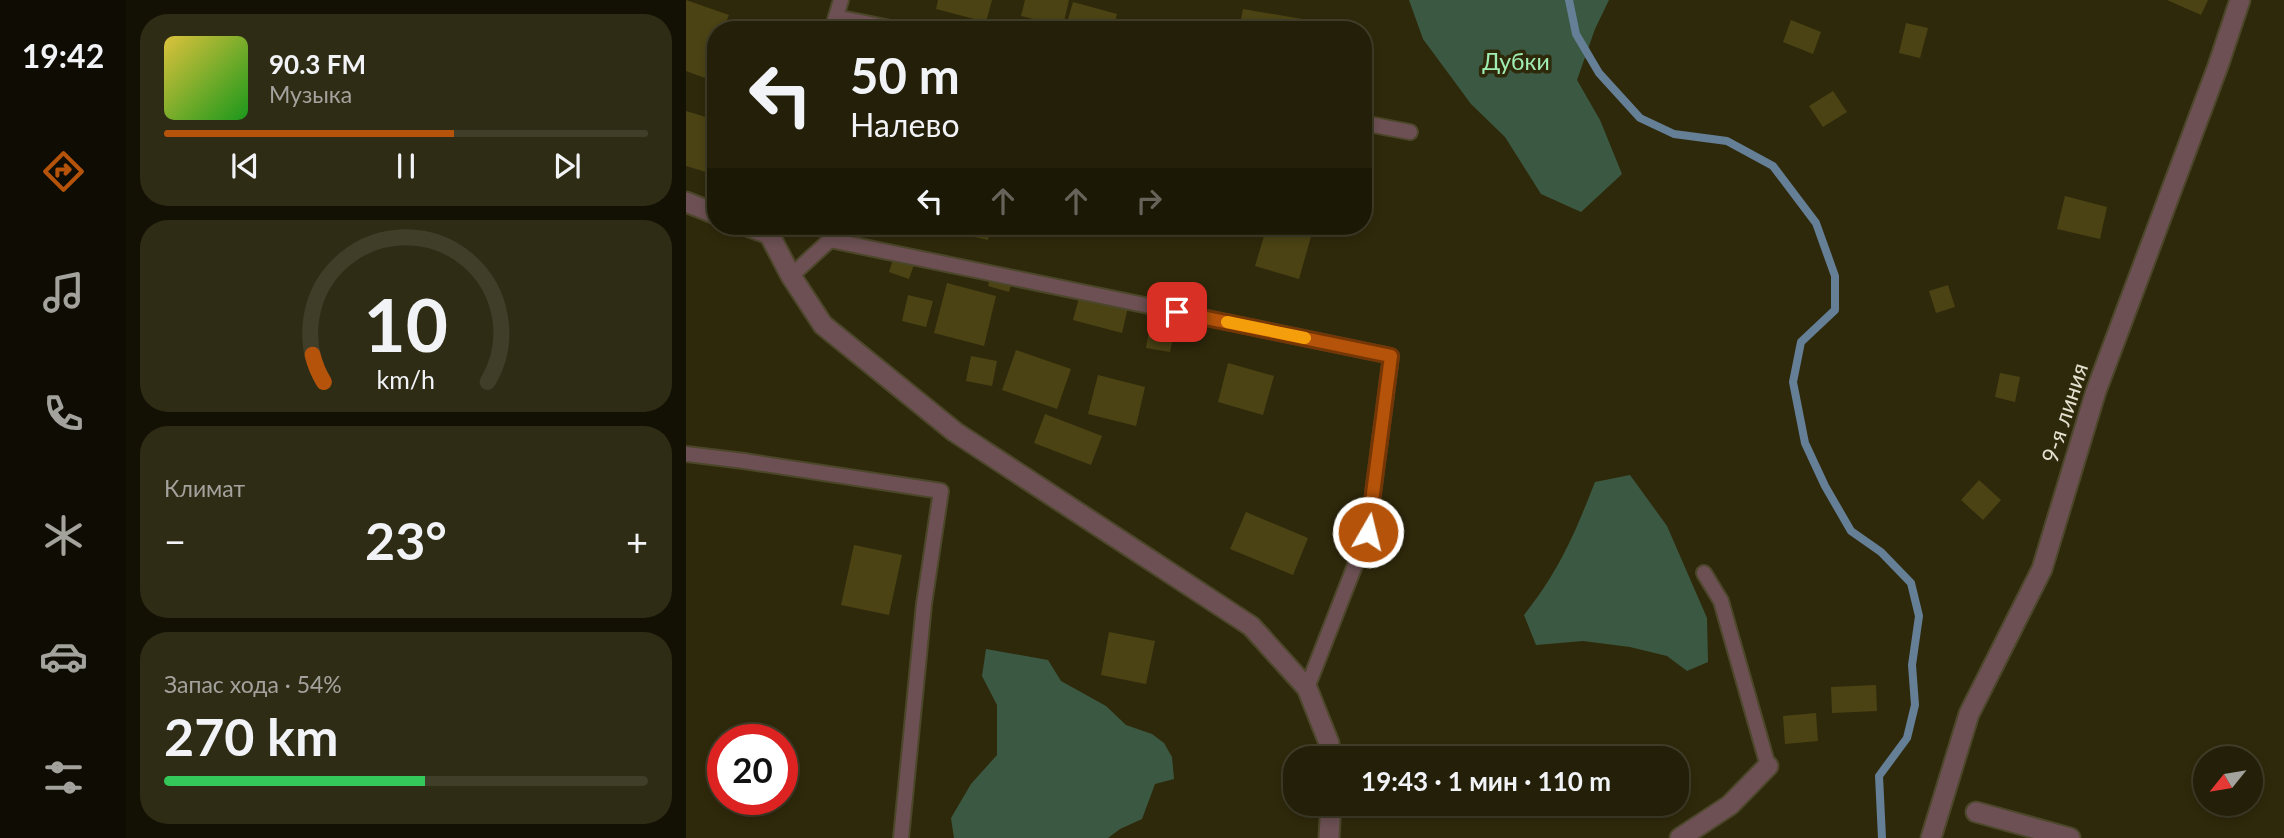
<!DOCTYPE html>
<html lang="ru">
<meta charset="utf-8">
<style>
:root{--surface:#231f08;--page:#2f2c16;--text:#f1f3f6;--muted:#a3a29c;--line:#403d29;--accent:#b45309}
body{margin:0;font-family:Lato,sans-serif;background:var(--page);color:var(--text);height:100vh;display:flex;flex-direction:column;font-size:26px;white-space:nowrap}
*{box-sizing:border-box;margin:0}
p{font-size:23px;color:var(--muted)}
.icon{flex:none;width:38px;height:38px;fill:none;stroke:currentColor;stroke-width:2;stroke-linecap:round;stroke-linejoin:round}
.map{position:relative;flex:1;overflow:hidden}
.side{display:flex;flex-direction:column;gap:14px;padding:14px;background:#131104;width:560px}
.side>*{flex:none}
.banner{position:absolute;left:21px;top:21px;width:665px;height:214px;border-radius:28px;box-shadow:0 4px 10px #0003,0 0 0 2px var(--line);background:#231f08;color:var(--text);overflow:hidden}
.needle{width:46px;rotate:240deg}
.controls{position:absolute;left:1507px;top:746px;display:grid;gap:14px}
.controls a{display:grid;place-items:center;width:70px;height:70px;border-radius:50%;background:var(--surface);box-shadow:0 4px 10px #0003,0 0 0 2px var(--line);font-size:35px}
.speed{position:absolute;left:21px;top:724px;display:flex;gap:14px;font-size:35px;font-weight:700;text-align:center}
.speed>*{display:grid;place-content:center;width:91px;height:91px;border-radius:50%;background:var(--surface);box-shadow:0 4px 10px #0003,0 0 0 2px var(--line);line-height:1}
.speed .limit{border:10px solid #d22;background:#fff;color:#111}
.pin{position:absolute;display:grid;place-items:center;width:60px;height:60px;color:#fff;margin:-30px;border-radius:14px;box-shadow:0 4px 10px #0006}
.me{position:absolute;width:77px;margin:-38px;rotate:8deg;stroke-linejoin:round;filter:drop-shadow(0 0 5px #0008)}
.turn{display:flex;align-items:center;gap:24px;height:147px;padding:0 28px;font-size:32px}
.turn .icon{width:91px;height:91px;stroke-width:2.5}
.turn b{display:block;font-size:49px;line-height:60px}
.lanes{display:flex;align-items:center;height:66px;padding:0 28px;background:#0003;justify-content:center;gap:35px;direction:ltr}
.lanes .off{opacity:.35}
.big{font-size:52px;font-weight:700;line-height:1.1}
.side .card{flex:1;display:flex;flex-direction:column;justify-content:center;gap:10px;min-width:0;padding:0 24px;border-radius:28px;background:var(--page)}
.side .dial{align-items:center;gap:0}
.dial svg{height:182px;overflow:visible;fill:none;stroke:var(--line);stroke-width:7;stroke-linecap:round;text-anchor:middle}
.dial text{fill:var(--text);stroke:none}
.song{display:flex;align-items:center;gap:21px}
.cover{width:84px;height:84px;border-radius:10px;background:linear-gradient(135deg,hsl(50 70% 55%),hsl(120 70% 35%))}
.played{height:7px;border-radius:4px;background:linear-gradient(90deg,var(--accent) 60%,var(--line) 60%)}
.keys{display:flex;justify-content:space-around;direction:ltr}
.heat{display:flex;justify-content:space-between;align-items:center;font-size:38px;direction:ltr}
.charge{height:10px;border-radius:5px;background:linear-gradient(90deg,#34c759 54%,var(--line) 0)}
.trip{position:absolute;left:597px;top:746px;width:406px;height:70px;border-radius:28px;background:var(--surface);box-shadow:0 4px 10px #0003,0 0 0 2px var(--line);font-weight:700;line-height:70px;text-align:center}
main{display:flex;flex:1;min-height:0}
.menu{display:flex;flex-direction:column;width:126px;justify-content:space-around;align-items:center;background:#0e0c03;color:var(--muted)}
.menu .icon{width:49px;height:49px}
.menu .active{color:var(--accent)}
.menu b{font-size:32px;color:var(--text)}
.map>svg:first-child{display:block}
</style>
<main>
<nav class="menu">
<b>19:42</b>
<svg class="icon active" aria-label="directions" viewBox="0 0 24 24"><path d="M12 3l9 9-9 9-9-9zM9 14v-3h6M13 9l2 2-2 2"/></svg>
<svg class="icon" aria-label="music" viewBox="0 0 24 24"><path d="M9 18V5l10-2v13"/><circle cx="6" cy="18" r="3"/><circle cx="16" cy="16" r="3"/></svg>
<svg class="icon" aria-label="phone" viewBox="0 0 24 24"><path d="M5 4h4l2 5-3 2q2 4 5 5l2-3 5 2v4C11 20 4 13 5 4z"/></svg>
<svg class="icon" aria-label="climate" viewBox="0 0 24 24"><path d="M12 3v18M4 7l16 10M4 17L20 7"/></svg>
<svg class="icon" aria-label="car" viewBox="0 0 24 24"><path d="M5 17H2v-5l4-1 3-4h7l3 4 3 1v5h-3M9 17h6M6 11h13"/><circle cx="7" cy="17" r="2"/><circle cx="17" cy="17" r="2"/></svg>
<svg class="icon" aria-label="filters" viewBox="0 0 24 24"><path d="M4 7h16M4 17h16"/><circle cx="9" cy="7" r="2"/><circle cx="15" cy="17" r="2"/></svg>
</nav>
<section class="side">
<div class="card">
<div class="song"><i class="cover"></i><div><b>90.3 FM</b><p>Музыка</p></div></div>
<div class="played"></div>
<div class="keys"><svg class="icon" aria-label="previous" viewBox="0 0 24 24"><path d="M18 5L8 12l10 7zM5 5v14"/></svg><svg class="icon" aria-label="pause" viewBox="0 0 24 24"><path d="M8 5v14M16 5v14"/></svg><svg class="icon" aria-label="next" viewBox="0 0 24 24"><path d="M6 5l10 7-10 7zM19 5v14"/></svg></div>
</div>
<div class="card dial"><svg viewBox="0 0 100 80">
<path d="M14 69A42 42 0 1 1 86 69"/>
<path d="M14 69A42 42 0 0 1 9 57" stroke="#b45309"/>
<text x="50" y="56" font-size="32" font-weight="700">10</text>
<text x="50" y="72" font-size="11">km/h</text>
</svg></div>
<div class="card"><p>Климат</p>
<div class="heat"><a>−</a><b class="big">23°</b><a>+</a></div>
</div>
<div class="card"><p>Запас хода · 54%</p><b class="big">270 km</b><div class="charge"></div></div>
</section>
<div class="map">
<svg width="1598" height="838" viewBox="0 0 1598 838">
<rect width="100%" height="100%" fill="#2f290b"/>
<path fill="#3b5942" d="M723 0H923L909 29 891 80 914 120 936 174 895 212 855 194 819 137 785 104 737 39Z
M944 475 981 526 1021 618 1022 662 1001 671 981 656 944 647 897 641 850 645 838 615C873 571 889 533 909 482Z
M300 649 362 660 375 681 420 706 440 725 466 734 478 743 486 757 488 779 469 784 456 819 434 829 422 838H268L265 818 285 784 311 755V705L296 676Z"/>
<g fill="none" stroke-linecap="round" stroke-linejoin="round">
<path stroke="#657f97" stroke-width="8" d="M883 0 890 34 913 73 954 118 988 134 1041 141 1087 166 1130 223 1149 276V310L1115 342 1107 382 1119 443 1139 486 1165 531 1195 552 1225 583 1233 616 1226 665 1229 705 1221 738 1193 776 1196 838"/>
</g>
<path fill="#4b4314" d="M0 0 43 15 37 30H30V50L19 78 0 71Z
M252 0H306L300 22 250 9Z
M339 0H383L377 26 335 16Z
M1481 0H1522L1515 15Z
M387 2 431 14 427 30 382 19Z
M557 9 622 20 620 30H553Z
M1105 20 1135 32 1127 54 1097 42Z
M1220 23 1242 28 1234 58 1213 53Z
M1147 91 1161 112 1137 127 1123 106Z
M0 111 30 120V175L0 166Z
M1379 196 1421 207 1414 239 1371 229Z
M253 226H305L302 240 252 229Z
M409 226H427L426 231Z
M581 226H628L613 279 569 266Z
M209 253 230 259 223 279 203 272Z
M306 270 328 276 323 292 302 286Z
M261 283 310 296 298 346 248 333Z
M1262 285 1269 307 1250 313 1243 291Z
M394 294 442 307 436 333 387 320Z
M222 295 247 301 240 327 216 321Z
M466 313 491 318 484 352 460 348Z
M330 350 385 369 371 409 316 390Z
M285 356 311 361 306 386 280 381Z
M542 363 588 376 577 415 532 402Z
M1314 373 1334 377 1329 402 1309 397Z
M412 375 459 387 450 426 402 414Z
M359 414 416 436 405 465 348 443Z
M1293 480 1315 500 1297 520 1275 500Z
M560 512 622 538 607 575 544 549Z
M168 545 216 555 203 615 155 605Z
M423 632 469 641 460 684 415 675Z
M1190 685 1191 711 1146 713 1145 687Z
M1130 713 1132 741 1099 744 1097 716Z"/>
<g fill="none" stroke-linecap="round" stroke-linejoin="round">
<defs>
<path id="service" d="M150 17 214 30
M146 30 155 0
M677 123 724 132
M105 276 144 240 705 356 682 532 621 688
M0 454 58 461 255 491 238 604 215 838
M1018 573 1035 601 1082 766"/>
<path id="minor" d="M0 202 30 214
M61 226 83 234 105 276 137 325 269 432 565 626 621 688 643 743 644 758
M1290 812 1384 838
M643 838 645 803
M994 838 1044 805 1082 766
M1245 838 1283 714 1356 569 1410 391 1532 66 1554 0"/>
</defs>
<use href="#service" stroke="#4c462a" stroke-width="18"/>
<use href="#minor" stroke="#4c462a" stroke-width="23"/>
<use href="#service" stroke="#6c5053" stroke-width="14"/>
<use href="#minor" stroke="#6c5053" stroke-width="19"/>
</g>
<g fill="none" stroke-linecap="round" stroke-linejoin="round">
<defs>
<path id="route" d="M491 312 705 356 682 532"/>
</defs>
<use href="#route" stroke="#753606" stroke-width="18"/>
<use href="#route" stroke="#b45309" stroke-width="12"/>
<path stroke="#f59e0b" stroke-width="12" d="M541 322 619 338"/>
</g>
<g text-anchor="middle" stroke-width="7" stroke-linejoin="round" paint-order="stroke">
<g font-size="23" fill="#a1eeb3" stroke="#2f290b">
<text x="830" y="70">Дубки</text>
</g>
<g font-size="23" fill="#e3e0cf" stroke="#2f290b">
<text transform="translate(1379 413) rotate(-72)" y="8">9-я линия</text>
</g>
</g>
</svg>
<div class="controls">
<a><svg class="needle" viewBox="-14 -14 28 28"><path d="M0-13l5 13h-10z" fill="#e53935"/><path d="M0 13l5-13h-10z" fill="#a3a29c"/></svg></a>
</div>
<div class="speed"><div class="limit">20</div></div>
<div class="pin" style="left:491px;top:312px;background:#d93025"><svg class="icon" aria-label="arrive" viewBox="0 0 24 24"><path d="M6 21V4h12l-3 4 3 4H6"/></svg></div>
<svg class="me" style="left:682px;top:532px" viewBox="-20 -20 40 40"><circle r="17" fill="#b45309" stroke="#fff" stroke-width="3"/><path d="M0-11L8 9 0 5-8 9z" fill="#fff"/></svg>
<div class="trip">19:43 · 1 мин · 110 m</div>
<div class="banner">
<div class="turn"><svg class="icon" aria-label="left" viewBox="0 0 24 24"><path d="M17 20v-9H6M10 6l-5 5 5 5"/></svg><div><b>50 m</b>Налево</div></div>
<div class="lanes"><svg class="icon" aria-label="left" viewBox="0 0 24 24"><path d="M17 20v-9H6M10 6l-5 5 5 5"/></svg><svg class="icon off" aria-label="ahead" viewBox="0 0 24 24"><path d="M12 20V5M6 11l6-6 6 6"/></svg><svg class="icon off" aria-label="ahead" viewBox="0 0 24 24"><path d="M12 20V5M6 11l6-6 6 6"/></svg><svg class="icon off" aria-label="right" viewBox="0 0 24 24"><path d="M7 20v-9h11M14 6l5 5-5 5"/></svg></div>
</div>
</div>
</main>
